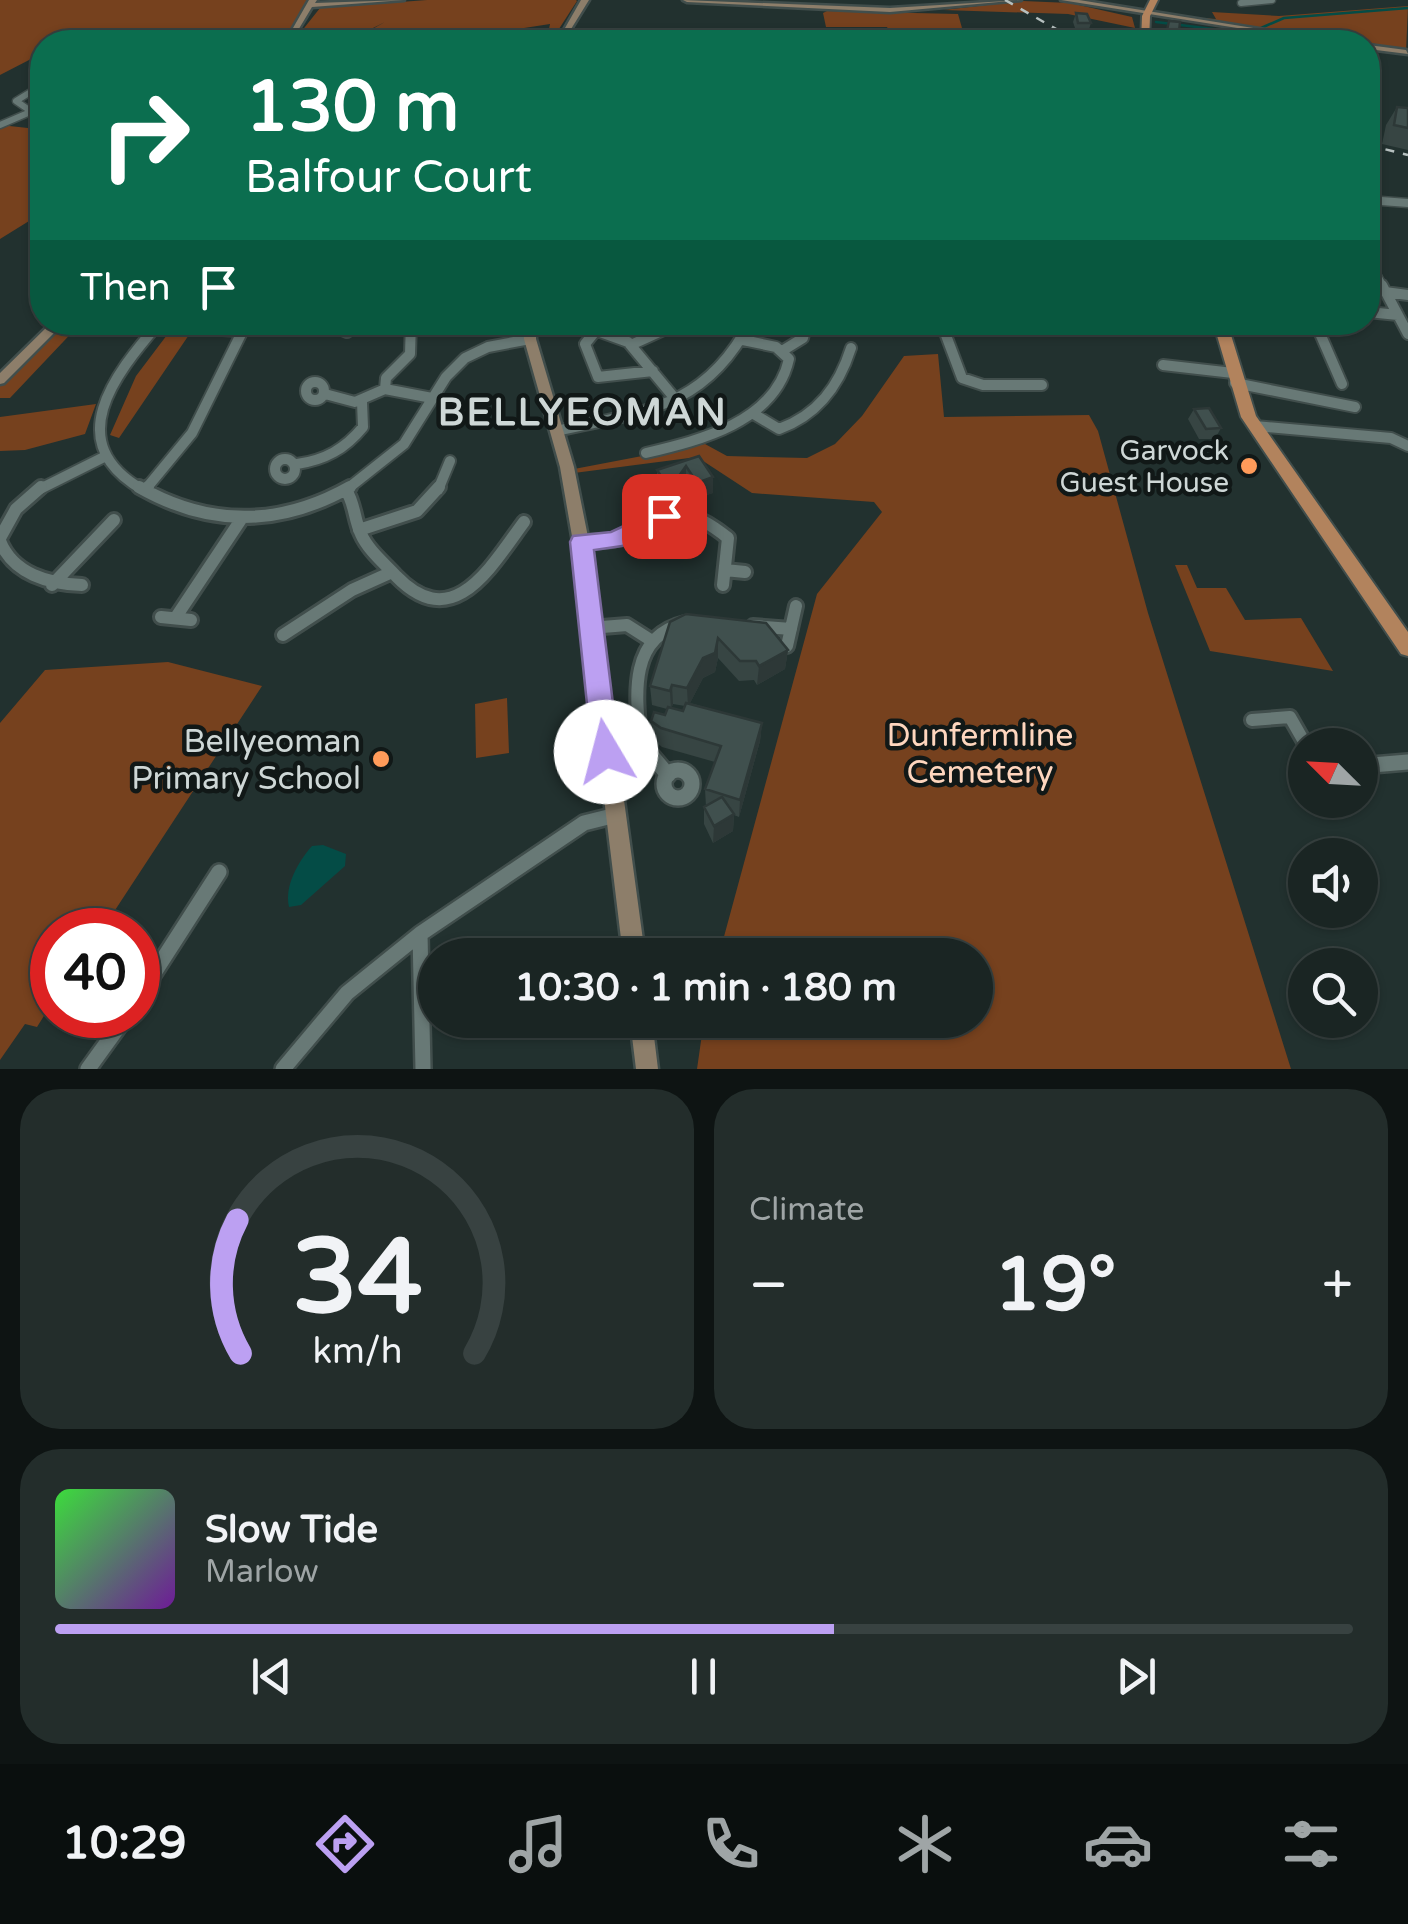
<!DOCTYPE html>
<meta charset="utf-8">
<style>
:root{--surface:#1a2523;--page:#232d2b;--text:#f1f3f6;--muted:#9fa5a6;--line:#384241;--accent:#bca0f2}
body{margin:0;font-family:"Varela Round",sans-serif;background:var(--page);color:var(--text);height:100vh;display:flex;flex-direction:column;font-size:38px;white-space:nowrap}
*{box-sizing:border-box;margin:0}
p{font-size:32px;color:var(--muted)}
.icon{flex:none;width:55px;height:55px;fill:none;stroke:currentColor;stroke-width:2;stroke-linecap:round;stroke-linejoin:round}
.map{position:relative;height:1069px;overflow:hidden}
.sheet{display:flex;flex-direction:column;gap:20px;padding:20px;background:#0e1413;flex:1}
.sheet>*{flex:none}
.hud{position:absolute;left:30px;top:30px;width:1350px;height:305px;border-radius:40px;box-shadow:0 2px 8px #0004,0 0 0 2px var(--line);background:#0b6e4f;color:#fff;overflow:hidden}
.needle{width:65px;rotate:294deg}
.fabs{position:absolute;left:1288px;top:728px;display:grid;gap:20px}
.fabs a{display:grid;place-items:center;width:90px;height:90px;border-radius:50%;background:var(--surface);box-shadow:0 2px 8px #0004,0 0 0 2px var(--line);font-size:50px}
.speed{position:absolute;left:30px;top:908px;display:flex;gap:20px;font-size:50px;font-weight:700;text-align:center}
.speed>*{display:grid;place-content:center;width:130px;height:130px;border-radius:50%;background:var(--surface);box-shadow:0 2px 8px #0004,0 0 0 2px var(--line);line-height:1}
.speed .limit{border:15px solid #d22;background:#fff;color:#111}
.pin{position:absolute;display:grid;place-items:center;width:85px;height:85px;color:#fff;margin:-42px;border-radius:20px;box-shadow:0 5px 15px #0006}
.me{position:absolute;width:110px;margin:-55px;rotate:352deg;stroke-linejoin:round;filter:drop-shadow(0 0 8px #0008)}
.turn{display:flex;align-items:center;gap:35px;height:210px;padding:0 50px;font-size:45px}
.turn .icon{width:130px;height:130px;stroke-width:2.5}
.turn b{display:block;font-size:70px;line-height:85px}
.then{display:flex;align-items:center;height:95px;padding:0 50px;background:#0003;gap:20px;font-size:38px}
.big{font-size:75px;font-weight:800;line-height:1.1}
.sheet .widget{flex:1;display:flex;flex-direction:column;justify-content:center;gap:15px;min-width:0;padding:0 35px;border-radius:40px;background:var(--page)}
.sheet .dial{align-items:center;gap:0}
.dial svg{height:260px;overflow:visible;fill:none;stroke:var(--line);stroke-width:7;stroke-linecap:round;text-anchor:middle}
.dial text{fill:var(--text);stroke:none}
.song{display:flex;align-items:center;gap:30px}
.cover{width:120px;height:120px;border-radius:15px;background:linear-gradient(135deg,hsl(120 70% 55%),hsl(280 70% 35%))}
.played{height:10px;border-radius:5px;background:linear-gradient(90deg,var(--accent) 60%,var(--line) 60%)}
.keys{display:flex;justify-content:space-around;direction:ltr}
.heat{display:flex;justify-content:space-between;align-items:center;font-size:55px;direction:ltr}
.sheet .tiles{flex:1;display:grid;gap:20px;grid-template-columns:1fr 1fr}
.widget:last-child{grid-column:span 2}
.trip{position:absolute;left:418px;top:938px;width:575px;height:100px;border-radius:50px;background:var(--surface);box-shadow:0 2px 8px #0004,0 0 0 2px var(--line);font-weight:800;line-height:100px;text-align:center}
.tab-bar{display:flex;height:160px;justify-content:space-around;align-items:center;background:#0a0f0e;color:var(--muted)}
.tab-bar .icon{width:70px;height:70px}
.tab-bar .selected{color:var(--accent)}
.tab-bar b{font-size:45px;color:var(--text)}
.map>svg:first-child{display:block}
</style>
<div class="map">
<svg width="1408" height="1069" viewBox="0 0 1408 1069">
<rect width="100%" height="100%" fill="#22312f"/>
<path fill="#76411e" d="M0 0H309L290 33 244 35 284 37 281 42H195L202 40 199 36 185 42H125L134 38 126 36 42 42V52L36 56 42 59H31L0 75Z
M427 0H576L577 1 557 32 549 29 550 24 498 32 495 39 546 38 544 42H349L385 22 345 42H293L320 8Z
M1023 1 1070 3 1132 17 1135 28 1068 14 943 10Z
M1408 6 1406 52 1368 42 1162 15 1216 19 1212 12 1279 16Z
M827 11 958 14 966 42H895L887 27H826L823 13Z
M42 121V213L0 239V125L28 128Z
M63 323H81L10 398H0V385Z
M176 323H197L119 438 110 435 136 376Z
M938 354 944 417 1089 415 1098 431 1148 613 1291 1069H697L704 1020H975V955H719L817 594 882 512 874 502 752 493 697 457 574 473V469L705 444 727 456 807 458 835 444 862 416 904 356Z
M96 404 85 434 25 450 0 451V417Z
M1187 565 1197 588H1226L1245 620 1301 618 1333 671 1210 651 1175 565Z
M168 662 262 686 102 930H52V1003L37 1027 25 1024 0 1060V723L45 670Z
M507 698 509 753 476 758 475 704Z"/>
<path fill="#044c46" d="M323 845 346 854 345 866 301 905 289 907C284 886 298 862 312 846Z"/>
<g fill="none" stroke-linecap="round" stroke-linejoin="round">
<path stroke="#044c46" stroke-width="2.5" d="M1156 22 1253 34
M1261 28 1284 18 1408 8"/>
<defs>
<path id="street-far4" d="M1241 3 1272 0
M1260 32 1265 42
M1012 33 1035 38
M32 112 16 101 42 85
M0 125 42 107"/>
<path id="street-far3" d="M1368 200 1408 203
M1368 259 1383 287"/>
<path id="street-far2" d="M1382 285 1408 334
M1385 292 1408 295
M1368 312 1398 315
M342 322 340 329 347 332 361 322
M411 322 410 354 386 378 385 389 432 398
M941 322 962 378 983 385H1042
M1315 322 1342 384
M578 324 628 342 677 401
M360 327 411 325
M598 328 585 344 598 377 653 371
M222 330 242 331
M633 344 666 329H689
M782 351 803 338 807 322
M1163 365 1233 373
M306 391a9 9 0 1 1 18 0a9 9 0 1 1-18 0Z
M1235 383 1355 407
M325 394 355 402 385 389
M752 413 779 429C818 415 839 386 851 348
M1255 426 1391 438 1408 446
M556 431C643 412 706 408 750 322
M646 453C701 440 775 422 789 359L776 347 743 340
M275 469a10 10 0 1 1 20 0a10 10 0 1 1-20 0Z
M297 464C325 460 345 449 363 427L362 402
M38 490 102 458
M143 490C61 443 113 376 160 322
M145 490 192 433 247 322
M346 490 404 444 446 377 465 358 488 347 530 339
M438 490 450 461"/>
<path id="street-far1" d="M139 487C209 527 279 527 350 487
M145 490 148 487
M346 490C355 504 354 519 361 534 368 550 384 563 396 576 453 635 490 568 524 522
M359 530 417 511 439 487
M0 538 16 509 41 487
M0 541C13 574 49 584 82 585
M581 542C591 541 603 542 613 540 666 528 670 491 728 538L723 585
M725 570 745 572
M52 585 114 520
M161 617 191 620
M176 617 242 518
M753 626 791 629
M590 628 627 625 649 639
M283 635 352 590 392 572
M787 646 796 606
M1252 720 1290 717 1306 745
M641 746C636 698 627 637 685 623"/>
<path id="street" d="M641 743 668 775
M1360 766 1408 762
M664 784a14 14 0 1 1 28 0a14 14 0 1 1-28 0Z
M420 934 423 1069
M138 998 219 872
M88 1069 127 1015
M283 1069 347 993 420 934 584 823 612 816"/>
<path id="secondary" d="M309 0H317L315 3 404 0 312 7 291 42H285Z
M581 0H589L563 42H557Z
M683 0 890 8 1021 0 890 12 687 2Z
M1061 0H1079L1341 42H1325Z
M1368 45 1406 50 1408 54 1368 49Z
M52 322H65L4 383 0 384V373Z
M524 322H536V339L574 467 589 542 645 955H623L573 542 560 467 524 339Z
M630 1020H652L658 1069H636Z"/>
<path id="primary" d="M1150 0H1158L1150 16 1149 42H1141L1142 16Z
M1213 322H1227L1256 416 1408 632V656L1401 654 1241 417Z"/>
</defs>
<use href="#street-far4" stroke="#414e4c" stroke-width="9"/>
<use href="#street-far3" stroke="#414e4c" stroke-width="11"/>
<use href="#street-far2" stroke="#414e4c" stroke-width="14"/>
<use href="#street-far1" stroke="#414e4c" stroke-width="18"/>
<use href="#street" stroke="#414e4c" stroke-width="20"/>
<use href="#secondary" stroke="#414e4c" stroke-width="5"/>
<use href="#primary" stroke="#414e4c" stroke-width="4"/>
<use href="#street-far4" stroke="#687976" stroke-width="6"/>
<use href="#street-far3" stroke="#687976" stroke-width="8"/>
<use href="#street-far2" stroke="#687976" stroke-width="10"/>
<use href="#street-far1" stroke="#687976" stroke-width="12"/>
<use href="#street" stroke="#687976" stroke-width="15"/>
<use href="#secondary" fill="#8d7e6a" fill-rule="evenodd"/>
<use href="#primary" fill="#b2835d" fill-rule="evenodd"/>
<path stroke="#b6c0bf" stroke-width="2.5" stroke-dasharray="9 9" stroke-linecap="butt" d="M1005 0 1079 42
M1368 145 1408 155"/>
</g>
<path fill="#374543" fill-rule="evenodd" d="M1076 13 1091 23 1088 32 1076 31 1073 22Z
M1169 21 1179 32 1175 40 1164 39Z
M1397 107 1408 108V150L1382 144 1386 125Z
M1194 409 1221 428 1215 439H1199L1188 419Z
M699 456 713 477V493L697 498 686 482 675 499 666 498 657 485V470Z
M670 622 788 650 785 669 757 685 754 680 739 681 718 658 715 672 703 678 690 703 762 723 760 741 739 817 734 815 733 831 713 843 704 824V807H706L705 789 715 762 662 747 652 739 651 721 665 715 667 709 652 705 650 686ZM673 704 685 706 683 711 671 708Z"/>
<path fill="#2d3837" d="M686 466V482L675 499 674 483Z
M713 477V493L697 498V483Z
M718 638V658L715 672 703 678 688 707 687 688 703 658Z
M788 650 785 669 757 685 759 666Z
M672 685 673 704 671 710 670 691Z
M762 723 760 741 739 817 740 800Z
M734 814 733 831 713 843 714 826Z"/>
<path fill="#40504e" stroke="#2d3837" stroke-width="2.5" d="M1076 13 1087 14 1091 23H1078Z
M1169 21 1180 22 1179 32 1167 30Z
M1397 107 1408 108V128L1394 125Z
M1209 408 1221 428 1206 429 1194 409Z
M699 456 713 477 697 483 686 466 674 483 665 482 657 470Z
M686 614 766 623 788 650 759 666 756 661H740L718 638 715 653 703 658 687 688 672 685 670 691 650 686 670 622Z
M686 703 762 723 740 800 705 789 721 746 661 728 651 721 654 712 665 715 668 707 683 711Z
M722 797 734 814 714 826 704 807Z"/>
<path fill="#bca0f2" stroke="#7a689d" stroke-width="2.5" d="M664 507 675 516 671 522 622 546 594 550 619 752 615 761 606 765 596 761 592 752 570 542 573 536 611 532Z"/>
<g fill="#ff9b5a" stroke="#111817" stroke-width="4">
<circle cx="1249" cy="466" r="10"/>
<circle cx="381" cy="759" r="10"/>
</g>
<g text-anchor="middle" stroke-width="9" stroke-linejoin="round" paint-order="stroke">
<g font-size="28" fill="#ced7d6" stroke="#111817" text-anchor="end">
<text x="1229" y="460">Garvock<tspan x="1229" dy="32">Guest House</tspan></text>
</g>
<g font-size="32" fill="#fed6be" stroke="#111817">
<text x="980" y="746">Dunfermline<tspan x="980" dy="37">Cemetery</tspan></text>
</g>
<g font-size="32" fill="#ced7d6" stroke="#111817" text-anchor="end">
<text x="361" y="752">Bellyeoman<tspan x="361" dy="37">Primary School</tspan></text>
</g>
<g font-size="38" font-weight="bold" letter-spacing="2.5" fill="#ced7d6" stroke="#111817">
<text x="583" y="425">BELLYEOMAN</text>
</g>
</g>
</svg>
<div class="fabs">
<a><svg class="needle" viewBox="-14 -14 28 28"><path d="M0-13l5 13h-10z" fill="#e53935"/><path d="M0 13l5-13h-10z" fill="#9fa5a6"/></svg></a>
<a><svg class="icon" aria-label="sound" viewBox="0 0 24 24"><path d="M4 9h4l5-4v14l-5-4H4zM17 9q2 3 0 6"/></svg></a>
<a><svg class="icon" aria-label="search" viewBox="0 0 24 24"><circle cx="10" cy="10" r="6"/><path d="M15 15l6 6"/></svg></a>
</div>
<div class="speed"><div class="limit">40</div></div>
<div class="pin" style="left:664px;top:516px;background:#d93025"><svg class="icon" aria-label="arrive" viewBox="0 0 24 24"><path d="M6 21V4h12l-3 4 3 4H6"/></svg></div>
<svg class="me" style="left:606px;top:752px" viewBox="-20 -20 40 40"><circle r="19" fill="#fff"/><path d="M0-13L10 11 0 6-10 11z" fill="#bca0f2"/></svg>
<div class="trip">10:30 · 1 min · 180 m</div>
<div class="hud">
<div class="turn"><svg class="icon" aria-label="right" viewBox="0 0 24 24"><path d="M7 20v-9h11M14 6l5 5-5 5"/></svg><div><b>130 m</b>Balfour Court</div></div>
<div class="then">Then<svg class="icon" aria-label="arrive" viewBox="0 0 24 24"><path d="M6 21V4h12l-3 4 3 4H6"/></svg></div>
</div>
</div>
<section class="sheet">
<div class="tiles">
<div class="widget dial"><svg viewBox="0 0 100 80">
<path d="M14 69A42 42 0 1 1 86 69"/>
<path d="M14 69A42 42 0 0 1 13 28" stroke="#bca0f2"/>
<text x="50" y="56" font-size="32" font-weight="700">34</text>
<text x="50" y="72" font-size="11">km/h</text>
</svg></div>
<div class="widget"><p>Climate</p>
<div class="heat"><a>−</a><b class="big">19°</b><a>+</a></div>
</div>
<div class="widget">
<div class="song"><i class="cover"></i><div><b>Slow Tide</b><p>Marlow</p></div></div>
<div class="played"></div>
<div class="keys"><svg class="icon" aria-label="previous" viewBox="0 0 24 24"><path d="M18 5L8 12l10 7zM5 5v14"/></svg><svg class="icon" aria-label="pause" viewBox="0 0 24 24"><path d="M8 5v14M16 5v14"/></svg><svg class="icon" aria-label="next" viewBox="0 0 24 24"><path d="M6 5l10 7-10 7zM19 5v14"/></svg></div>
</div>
</div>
</section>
<nav class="tab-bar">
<b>10:29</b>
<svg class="icon selected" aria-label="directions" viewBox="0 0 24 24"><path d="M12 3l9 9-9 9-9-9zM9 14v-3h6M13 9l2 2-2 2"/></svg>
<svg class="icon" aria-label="music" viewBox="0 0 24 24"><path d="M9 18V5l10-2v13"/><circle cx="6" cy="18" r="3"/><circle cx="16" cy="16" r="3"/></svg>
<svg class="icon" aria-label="phone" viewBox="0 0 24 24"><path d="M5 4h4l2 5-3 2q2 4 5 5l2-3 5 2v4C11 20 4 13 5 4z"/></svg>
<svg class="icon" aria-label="climate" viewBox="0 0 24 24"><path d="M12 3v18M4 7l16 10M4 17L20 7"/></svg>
<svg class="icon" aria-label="car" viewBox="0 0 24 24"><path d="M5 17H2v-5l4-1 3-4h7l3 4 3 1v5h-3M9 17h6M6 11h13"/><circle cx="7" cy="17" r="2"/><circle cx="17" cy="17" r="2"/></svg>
<svg class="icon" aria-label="filters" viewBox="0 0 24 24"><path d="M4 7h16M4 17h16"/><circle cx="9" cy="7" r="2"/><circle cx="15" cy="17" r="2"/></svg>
</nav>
